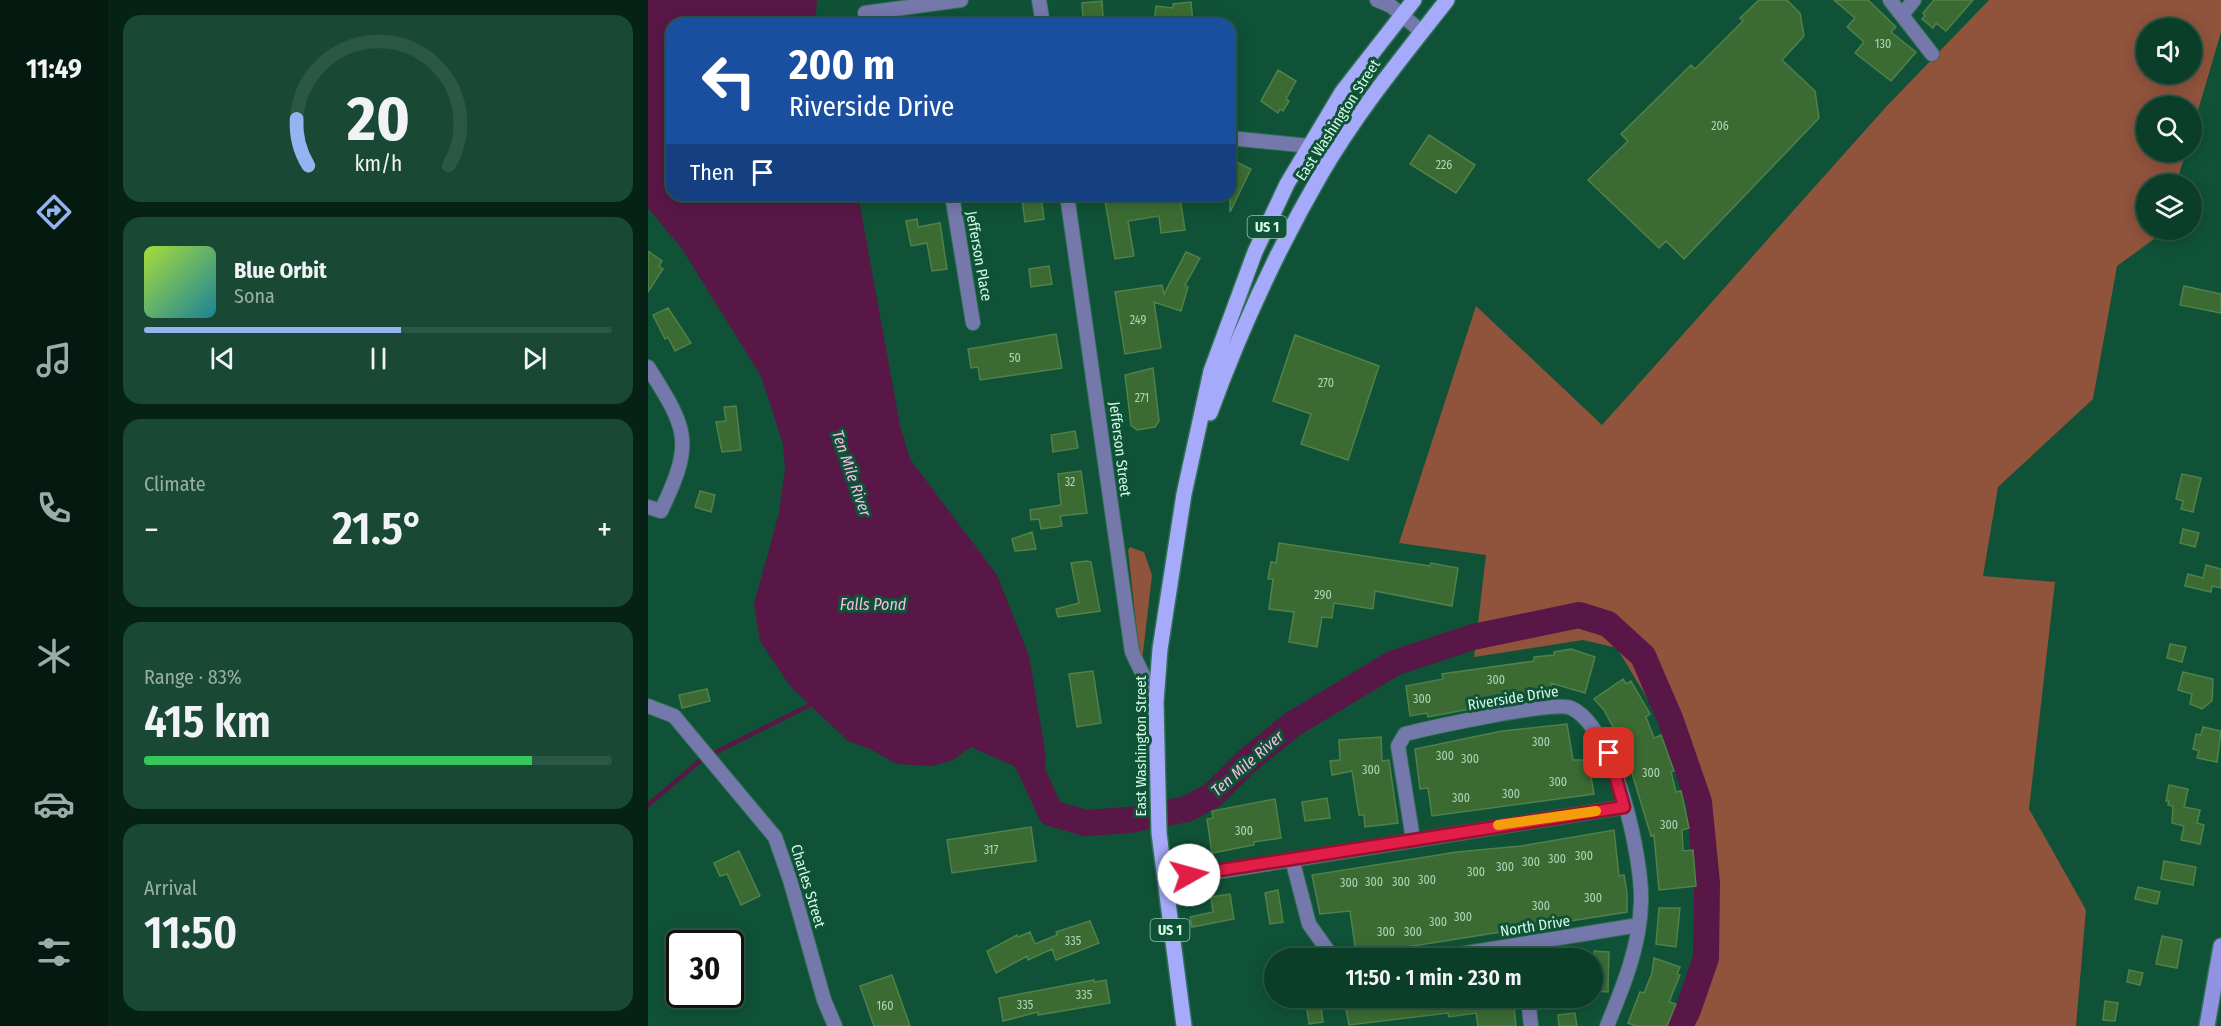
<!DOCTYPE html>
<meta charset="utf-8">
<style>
:root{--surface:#0b3e29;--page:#194935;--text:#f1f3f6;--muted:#9aaea8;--line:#2b5746;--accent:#95b2f1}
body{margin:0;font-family:"Fira Sans Condensed",sans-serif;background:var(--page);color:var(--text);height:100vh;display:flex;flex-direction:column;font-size:22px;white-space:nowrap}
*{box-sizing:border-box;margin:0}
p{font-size:20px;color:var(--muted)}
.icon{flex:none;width:33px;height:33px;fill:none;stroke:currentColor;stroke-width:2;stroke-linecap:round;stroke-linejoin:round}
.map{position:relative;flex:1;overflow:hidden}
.sheet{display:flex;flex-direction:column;gap:15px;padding:15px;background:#062217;width:540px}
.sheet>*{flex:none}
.guide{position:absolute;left:18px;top:18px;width:570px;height:183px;border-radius:18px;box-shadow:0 3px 15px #0003,0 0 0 2px var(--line);background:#1a4fa0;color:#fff;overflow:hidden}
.fabs{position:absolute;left:1488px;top:18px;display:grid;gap:12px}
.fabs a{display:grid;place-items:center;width:66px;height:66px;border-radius:50%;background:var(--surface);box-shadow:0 3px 15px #0003,0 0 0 2px var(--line);font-size:30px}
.speed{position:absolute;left:18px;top:930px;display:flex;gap:12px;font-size:30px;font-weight:700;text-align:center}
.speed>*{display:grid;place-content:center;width:78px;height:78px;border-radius:50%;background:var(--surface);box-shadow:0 3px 15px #0003,0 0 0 2px var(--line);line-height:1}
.speed .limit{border:3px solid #111;border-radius:9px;background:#fff;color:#111}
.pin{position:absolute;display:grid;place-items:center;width:51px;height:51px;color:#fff;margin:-26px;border-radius:12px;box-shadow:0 3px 9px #0006}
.me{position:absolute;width:66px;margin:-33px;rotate:83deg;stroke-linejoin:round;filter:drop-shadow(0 0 4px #0008)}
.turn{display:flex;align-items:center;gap:21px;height:126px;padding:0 24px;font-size:27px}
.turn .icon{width:78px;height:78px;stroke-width:2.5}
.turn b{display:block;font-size:42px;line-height:51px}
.then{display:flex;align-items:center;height:57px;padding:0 24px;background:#0003;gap:12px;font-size:22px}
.big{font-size:45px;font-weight:600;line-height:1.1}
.sheet .widget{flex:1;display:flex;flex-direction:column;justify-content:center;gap:9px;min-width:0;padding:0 21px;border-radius:18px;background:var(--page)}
.sheet .dial{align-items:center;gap:0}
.dial svg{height:156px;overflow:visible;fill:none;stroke:var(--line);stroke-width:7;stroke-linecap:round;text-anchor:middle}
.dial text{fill:var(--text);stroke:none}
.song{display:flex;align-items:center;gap:18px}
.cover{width:72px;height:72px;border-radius:9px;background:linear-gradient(135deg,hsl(80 70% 55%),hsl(190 70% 35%))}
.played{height:6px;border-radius:3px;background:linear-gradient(90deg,var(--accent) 55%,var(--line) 55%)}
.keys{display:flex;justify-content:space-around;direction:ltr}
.heat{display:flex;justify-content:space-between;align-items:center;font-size:33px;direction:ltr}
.charge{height:9px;border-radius:4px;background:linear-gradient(90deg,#34c759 83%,var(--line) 0)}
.trip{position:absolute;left:616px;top:948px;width:339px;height:60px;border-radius:30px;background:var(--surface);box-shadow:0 3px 15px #0003,0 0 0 2px var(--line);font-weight:600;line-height:60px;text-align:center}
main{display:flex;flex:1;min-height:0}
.dock{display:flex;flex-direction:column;width:108px;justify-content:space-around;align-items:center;background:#041910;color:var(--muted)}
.dock .icon{width:42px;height:42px}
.dock .on{color:var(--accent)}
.dock b{font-size:27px;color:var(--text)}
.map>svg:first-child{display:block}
</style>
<main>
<nav class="dock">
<b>11:49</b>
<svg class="icon on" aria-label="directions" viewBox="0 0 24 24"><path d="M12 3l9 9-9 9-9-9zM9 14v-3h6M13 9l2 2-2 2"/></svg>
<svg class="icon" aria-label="music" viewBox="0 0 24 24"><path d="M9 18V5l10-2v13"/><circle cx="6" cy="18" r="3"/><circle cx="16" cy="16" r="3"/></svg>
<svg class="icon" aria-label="phone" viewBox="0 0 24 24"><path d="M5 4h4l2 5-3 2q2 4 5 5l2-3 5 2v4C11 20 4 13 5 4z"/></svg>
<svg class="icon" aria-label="climate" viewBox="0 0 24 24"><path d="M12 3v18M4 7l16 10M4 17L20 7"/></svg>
<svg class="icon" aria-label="car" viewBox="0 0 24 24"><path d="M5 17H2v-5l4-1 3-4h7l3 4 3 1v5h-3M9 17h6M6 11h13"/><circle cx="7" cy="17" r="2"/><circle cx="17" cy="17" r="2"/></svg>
<svg class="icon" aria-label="filters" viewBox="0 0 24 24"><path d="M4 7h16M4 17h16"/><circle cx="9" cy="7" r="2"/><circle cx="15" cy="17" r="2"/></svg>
</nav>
<section class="sheet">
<div class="widget dial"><svg viewBox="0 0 100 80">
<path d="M14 69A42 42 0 1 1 86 69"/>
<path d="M14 69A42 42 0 0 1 8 45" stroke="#95b2f1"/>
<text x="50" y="56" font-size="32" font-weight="700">20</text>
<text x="50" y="72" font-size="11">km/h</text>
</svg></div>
<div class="widget">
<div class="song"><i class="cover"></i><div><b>Blue Orbit</b><p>Sona</p></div></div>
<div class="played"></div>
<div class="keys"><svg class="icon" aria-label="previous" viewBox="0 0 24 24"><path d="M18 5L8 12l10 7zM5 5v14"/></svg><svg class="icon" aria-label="pause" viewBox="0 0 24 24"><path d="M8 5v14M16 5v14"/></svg><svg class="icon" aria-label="next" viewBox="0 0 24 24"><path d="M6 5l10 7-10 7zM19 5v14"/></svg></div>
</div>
<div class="widget"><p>Climate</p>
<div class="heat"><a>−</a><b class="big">21.5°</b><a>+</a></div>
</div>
<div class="widget"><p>Range · 83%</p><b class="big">415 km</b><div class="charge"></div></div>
<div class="widget"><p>Arrival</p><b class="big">11:50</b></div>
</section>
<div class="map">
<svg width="1573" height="1026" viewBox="0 0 1573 1026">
<rect width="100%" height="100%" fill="#0f5237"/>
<path fill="#90533c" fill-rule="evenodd" d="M1341 0H1573V32L1544 131V106H1498V152H1538L1528 184H1498V230H1514L1513 234 1469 266 1445 399 1350 487 1335 576 1407 582 1381 809 1438 910 1428 1026H1022L1048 968V824L1015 725 969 648 935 640 826 657 838 555 751 543 828 306 954 425 1237 108ZM1498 28H1544V74H1498Z
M482 547 496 552 504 575 494 661 492 659 480 550Z"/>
<path fill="#581746" d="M0 0H169L167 24H24V195H210L252 425 262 459 349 575 381 656 398 756 395 778 381 787 366 766 323 747 305 760 284 766 249 764 222 749 200 741 142 686 112 641 106 604 131 513 137 469 135 444 113 376 34 249 0 208Z"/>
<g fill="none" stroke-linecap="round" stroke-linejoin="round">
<path stroke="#581746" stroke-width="4.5" d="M66 753 166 703
M0 805 55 758"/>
<path stroke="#581746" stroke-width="26" d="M375 752 403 813 437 823 482 820 539 809 565 795 599 761 645 724 746 663 825 637 931 615 960 624 995 656 1023 721 1051 802 1059 883 1058 958 1040 1010 1032 1026"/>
</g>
<path fill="#3b6b33" stroke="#508149" stroke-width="1.5" d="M1111 0H1139L1152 13 1156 36 1134 60 1167 91 1171 118 1036 259 1018 241 1011 248 940 180 980 141 973 134 1043 65 1047 69 1095 21 1092 18Z
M1186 0H1220L1248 27 1243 32 1268 52 1243 81 1207 53 1216 42 1199 27 1207 18Z
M1286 0H1325L1298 31 1288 23 1285 28 1274 19 1277 16 1275 13Z
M454 1 455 18 435 19 434 3Z
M543 2 545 23 506 24 508 6 525 8V4Z
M630 70 648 81 638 99 641 101 635 111 632 109 630 113 613 101Z
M781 135 827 165 808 193 762 164Z
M582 159 603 169 582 212Z
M456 195H537L533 204 537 230 513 233 511 216 480 221 486 256 467 259Z
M393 196 396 219 377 222 374 199Z
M269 219 270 227 292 223 299 269 284 271 279 243 263 246 258 221Z
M0 251 14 261 11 266 15 269 0 292Z
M538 252 552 258 537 285 540 287 533 311 506 302 513 348 477 354 467 292 514 285 516 294Z
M401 266 404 284 383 287 381 269Z
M1536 286 1573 294V313L1532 305Z
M20 308 43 343 27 351 20 337 17 339 5 315Z
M408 334 414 368 332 380 330 367 323 368 320 349Z
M647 335 731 366 700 460 653 444 663 414 625 401Z
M505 368 511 421 507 427 489 430 483 425 477 375Z
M88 406 93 450 74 452 68 422 78 421 76 407Z
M427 431 430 448 405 452 403 435Z
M433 471 439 513 412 516 414 526 393 529 391 519 383 520 382 510 413 505 410 474Z
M1534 474 1553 478 1545 512 1533 509 1535 501 1528 499Z
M52 491 67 495 63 512 47 507Z
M1535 529 1551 533 1547 547 1532 543Z
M384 532 388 549 367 551 364 539Z
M631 543 782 566 783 563 810 568 804 606 727 591 725 609 686 603 684 618 674 617 669 647 641 642 646 612 621 609 625 579H620L623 562 628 563Z
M439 561 443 562 452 611 410 617 408 609 431 603 423 563Z
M1558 565 1573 569V588L1564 586 1563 592 1537 586 1540 574 1555 578Z
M1522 644 1538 647 1534 662 1519 658Z
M923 649 947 657 937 693 903 683 904 692 880 694V698L780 717 779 713 762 716 758 686 795 679 794 674 886 661V657L906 655V652Z
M445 671 453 723 429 727 421 674Z
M1535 672 1565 679 1564 701 1554 709 1542 704 1544 694 1530 690Z
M975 679 978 684 983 681 1002 714 998 717 1006 738 1013 735 1026 771 1023 772 1028 792 1033 791 1041 828 1034 830 1035 851 1045 850 1048 886 1011 890 1006 835 1003 836 977 750 956 710 946 699Z
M59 689 62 701 34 708 31 695Z
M919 724 925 760H940L946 794 784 816 780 788 772 789 767 749 854 731Z
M1555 727 1573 731 1569 762 1549 758 1551 751 1545 749 1548 734 1553 735Z
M733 737 734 761 741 760 750 823 717 827 716 815H711L704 771 684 775 682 761 692 760 691 740Z
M1521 785 1540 789 1536 807 1552 810 1549 823 1556 825 1552 844 1533 840 1536 826 1524 823 1525 806 1520 805 1521 801H1518Z
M679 798 682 818 657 821 654 802Z
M627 799 633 838 606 842V845L564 853 559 819 565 818 564 811Z
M383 827 388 861 304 873 299 840Z
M966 830 971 876 976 875 979 893V912L714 954V952L708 953 702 911 672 914 664 875 809 852 873 846Z
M91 851 112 896 93 905 79 874 72 876 66 863Z
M1516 861 1548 867 1545 885 1513 879Z
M1490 887 1512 892 1509 904 1487 899Z
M630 890 635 922 622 924 617 893Z
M582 894 586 919 544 927 542 917 565 912 563 897Z
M1011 908H1032L1028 947 1008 944Z
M442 921 451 943 408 960 404 949 380 960 379 956 348 973 339 951 369 935 370 937 382 932 387 944 409 935 408 932Z
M1514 936 1534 940 1529 968 1508 964Z
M946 951 961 952 960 992 945 991Z
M1006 958 1032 967 1029 974 1032 975 1021 1002 1028 1004 1019 1026H988L980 1023 992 992 996 993 1004 973Z
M1481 970 1495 973 1492 985 1479 982Z
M244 975 262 1026H226L212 986Z
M446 980V982L458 980 462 1003 390 1015V1012L355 1021 351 998Z
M696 998H865L868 1026H830L828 1013 801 1017 800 1013 701 1025Z
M672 999 675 1022 661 1024 658 1001Z
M1457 1001 1470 1003 1467 1021 1455 1020Z
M927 1013 929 1026H911L910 1015Z"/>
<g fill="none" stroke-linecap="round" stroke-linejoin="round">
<defs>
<path id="minor" d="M391 0 395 24
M729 0 743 6 774 32
M1242 0 1284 54
M217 13 313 0
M1254 15 1266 0
M582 138 662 146
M304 195 325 323
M419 195 484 652 508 702
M0 367C40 430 46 442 13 511L0 507
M0 706 26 716 127 837 143 883 176 1000 187 1026
M765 839 750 746 757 734C781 728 907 700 923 708 966 727 995 859 993 903 992 946 975 987 959 1026
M644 859 661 924 685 958
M516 878 574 871 976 807
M788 958 991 925
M880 998 883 1026"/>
<path id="secondary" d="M1559 1026 1573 946"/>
<path id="primary" d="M562 413C592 331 629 250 673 174 709 112 755 56 799 0
M536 1026 511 833 508 702 512 649 536 494 563 371 607 252 639 184 694 92 766 0"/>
</defs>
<use href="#minor" stroke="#327056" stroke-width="16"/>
<use href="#secondary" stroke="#327056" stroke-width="18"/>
<use href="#primary" stroke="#327056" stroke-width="18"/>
<use href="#minor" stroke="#7578aa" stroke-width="14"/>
<use href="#secondary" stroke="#9093e2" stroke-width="15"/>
<use href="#primary" stroke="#a6aafb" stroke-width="15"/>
</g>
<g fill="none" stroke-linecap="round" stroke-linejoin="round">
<defs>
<path id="route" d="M541 875 976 807 961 753"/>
</defs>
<use href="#route" stroke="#92132f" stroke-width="15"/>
<use href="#route" stroke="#e11d48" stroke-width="10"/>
<path stroke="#f59e0b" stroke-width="10" d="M850 825 948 811"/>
</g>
<g text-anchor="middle" stroke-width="6" stroke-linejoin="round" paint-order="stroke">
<g font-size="12" fill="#aed7b8">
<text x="1235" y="48">130</text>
<text x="1072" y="130">206</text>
<text x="796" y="169">226</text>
<text x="490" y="324">249</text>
<text x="367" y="362">50</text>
<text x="678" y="387">270</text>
<text x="494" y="402">271</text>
<text x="422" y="486">32</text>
<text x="675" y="599">290</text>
<text x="848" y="684">300</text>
<text x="774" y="703">300</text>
<text x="893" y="746">300</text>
<text x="797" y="760">300</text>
<text x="822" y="763">300</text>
<text x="723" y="774">300</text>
<text x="1003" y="777">300</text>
<text x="910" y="786">300</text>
<text x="863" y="798">300</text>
<text x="813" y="802">300</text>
<text x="1021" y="829">300</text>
<text x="596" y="835">300</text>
<text x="343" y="854">317</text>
<text x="936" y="860">300</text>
<text x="909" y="863">300</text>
<text x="883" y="866">300</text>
<text x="857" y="871">300</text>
<text x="828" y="876">300</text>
<text x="779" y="884">300</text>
<text x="726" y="886">300</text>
<text x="753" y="886">300</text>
<text x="701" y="887">300</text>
<text x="945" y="902">300</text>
<text x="893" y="910">300</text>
<text x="815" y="921">300</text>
<text x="790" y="926">300</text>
<text x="738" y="936">300</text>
<text x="765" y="936">300</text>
<text x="425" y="945">335</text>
<text x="436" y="999">335</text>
<text x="377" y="1009">335</text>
<text x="237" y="1010">160</text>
</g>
<g fill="#0f5237" stroke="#99c8b1" stroke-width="1.5">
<rect x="599.5" y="216" width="39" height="22" rx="4.5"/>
<rect x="502.5" y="919" width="39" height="22" rx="4.5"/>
</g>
<g font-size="14" font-weight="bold" fill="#d4fbe5">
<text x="619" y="232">US 1</text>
<text x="522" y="935">US 1</text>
</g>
<g font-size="15" fill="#d4fbe5" stroke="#0f5237">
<text transform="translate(690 120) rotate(-57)" y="5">East Washington Street</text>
<text transform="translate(331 256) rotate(80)" y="5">Jefferson Place</text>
<text transform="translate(472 449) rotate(83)" y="5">Jefferson Street</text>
<text transform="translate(865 698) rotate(-9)" y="5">Riverside Drive</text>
<text transform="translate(493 746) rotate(-90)" y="5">East Washington Street</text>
<text transform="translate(160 886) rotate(73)" y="5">Charles Street</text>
<text transform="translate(887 926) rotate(-9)" y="5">North Drive</text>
</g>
<g font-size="16" font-style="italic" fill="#f9bde3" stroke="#0f5237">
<text transform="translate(204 473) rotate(71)" y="6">Ten Mile River</text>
<text x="225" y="610">Falls Pond</text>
<text transform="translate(599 763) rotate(-41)" y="6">Ten Mile River</text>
</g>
</g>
</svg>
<div class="fabs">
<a><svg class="icon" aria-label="sound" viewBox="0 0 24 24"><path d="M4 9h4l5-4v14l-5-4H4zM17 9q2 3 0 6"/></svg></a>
<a><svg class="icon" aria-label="search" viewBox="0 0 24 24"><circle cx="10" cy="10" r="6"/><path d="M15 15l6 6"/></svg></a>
<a><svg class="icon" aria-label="layers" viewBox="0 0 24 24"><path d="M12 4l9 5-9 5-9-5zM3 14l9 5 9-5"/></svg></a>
</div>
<div class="speed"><div class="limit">30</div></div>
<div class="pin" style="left:961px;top:753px;background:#d93025"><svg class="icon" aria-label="arrive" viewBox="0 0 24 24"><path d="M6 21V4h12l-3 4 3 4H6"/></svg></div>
<svg class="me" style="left:541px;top:875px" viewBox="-20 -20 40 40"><circle r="19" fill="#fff"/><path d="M0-13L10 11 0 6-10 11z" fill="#e11d48"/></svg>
<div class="trip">11:50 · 1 min · 230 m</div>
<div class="guide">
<div class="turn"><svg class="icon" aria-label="left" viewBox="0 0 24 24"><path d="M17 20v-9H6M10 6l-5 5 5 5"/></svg><div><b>200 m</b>Riverside Drive</div></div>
<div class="then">Then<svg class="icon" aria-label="arrive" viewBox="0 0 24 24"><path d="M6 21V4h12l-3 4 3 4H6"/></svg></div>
</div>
</div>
</main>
